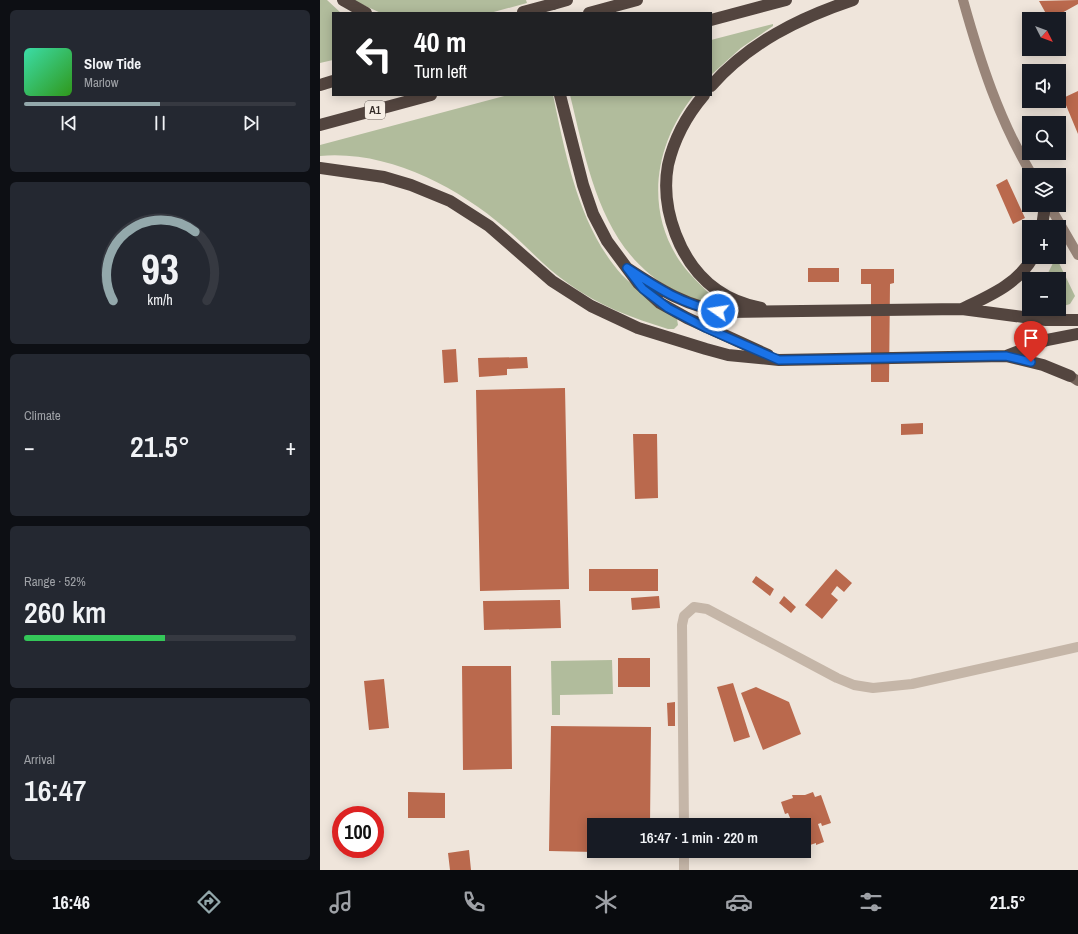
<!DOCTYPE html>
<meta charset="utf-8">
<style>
:root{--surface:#171b24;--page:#242831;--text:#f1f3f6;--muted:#9ea1a6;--line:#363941;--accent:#93a8ab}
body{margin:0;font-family:"Archivo Narrow",sans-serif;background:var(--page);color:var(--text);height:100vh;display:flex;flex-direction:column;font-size:15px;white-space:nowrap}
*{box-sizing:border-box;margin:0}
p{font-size:13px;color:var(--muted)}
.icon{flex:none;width:22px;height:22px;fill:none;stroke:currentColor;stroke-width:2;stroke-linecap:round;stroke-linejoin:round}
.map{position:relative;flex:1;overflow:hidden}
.panel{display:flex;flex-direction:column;gap:10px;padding:10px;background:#0d0f14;width:320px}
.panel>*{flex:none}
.guide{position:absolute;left:12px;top:12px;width:380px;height:84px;border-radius:0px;box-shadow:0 2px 10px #0003;background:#202124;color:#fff;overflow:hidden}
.needle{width:26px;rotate:132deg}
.tools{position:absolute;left:702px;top:12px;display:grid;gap:8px}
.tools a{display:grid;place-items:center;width:44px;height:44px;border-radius:0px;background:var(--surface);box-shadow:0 2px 10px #0003;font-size:20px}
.speed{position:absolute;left:12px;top:806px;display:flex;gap:8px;font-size:20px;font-weight:700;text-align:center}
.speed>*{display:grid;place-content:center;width:52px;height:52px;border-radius:50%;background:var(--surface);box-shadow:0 2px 10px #0003;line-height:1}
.speed .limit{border:6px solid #d22;background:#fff;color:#111}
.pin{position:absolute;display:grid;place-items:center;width:34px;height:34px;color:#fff;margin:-41px -17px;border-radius:50% 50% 50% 0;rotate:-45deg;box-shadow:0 0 4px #0007}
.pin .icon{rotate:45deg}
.me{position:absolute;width:44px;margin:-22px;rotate:283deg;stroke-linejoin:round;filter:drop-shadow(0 0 3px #0008)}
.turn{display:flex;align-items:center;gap:14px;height:84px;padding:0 16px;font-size:18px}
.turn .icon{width:52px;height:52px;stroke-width:2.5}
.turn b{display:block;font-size:28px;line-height:34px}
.big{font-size:30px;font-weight:600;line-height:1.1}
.panel .tile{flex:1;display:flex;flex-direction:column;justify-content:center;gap:6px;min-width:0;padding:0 14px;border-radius:6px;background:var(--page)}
.panel .dial{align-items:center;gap:0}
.dial svg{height:104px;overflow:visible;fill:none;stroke:var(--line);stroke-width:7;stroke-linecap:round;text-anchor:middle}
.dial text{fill:var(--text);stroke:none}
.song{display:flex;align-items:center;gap:12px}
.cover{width:48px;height:48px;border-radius:6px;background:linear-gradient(135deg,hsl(160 70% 55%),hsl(110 70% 35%))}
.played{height:4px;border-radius:2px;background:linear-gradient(90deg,var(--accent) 50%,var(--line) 50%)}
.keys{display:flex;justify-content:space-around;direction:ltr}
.heat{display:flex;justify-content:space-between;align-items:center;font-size:22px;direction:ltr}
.charge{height:6px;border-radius:3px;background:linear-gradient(90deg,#34c759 52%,var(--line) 0)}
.trip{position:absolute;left:267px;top:818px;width:224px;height:40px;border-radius:0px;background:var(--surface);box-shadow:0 2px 10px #0003;font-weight:600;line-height:40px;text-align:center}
.dock{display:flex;height:64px;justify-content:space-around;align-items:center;background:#090b0e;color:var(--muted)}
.dock .icon{width:28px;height:28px}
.dock .active{color:var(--accent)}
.dock b{font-size:18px;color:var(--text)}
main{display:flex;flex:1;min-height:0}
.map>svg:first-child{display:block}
</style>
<main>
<section class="panel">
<div class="tile">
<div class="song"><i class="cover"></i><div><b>Slow Tide</b><p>Marlow</p></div></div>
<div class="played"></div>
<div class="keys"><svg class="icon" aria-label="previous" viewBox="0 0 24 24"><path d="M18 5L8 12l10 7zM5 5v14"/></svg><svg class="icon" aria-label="pause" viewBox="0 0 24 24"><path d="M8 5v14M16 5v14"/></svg><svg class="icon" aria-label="next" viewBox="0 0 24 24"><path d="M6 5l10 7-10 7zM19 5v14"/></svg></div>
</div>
<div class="tile dial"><svg viewBox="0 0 100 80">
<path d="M14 69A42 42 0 1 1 86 69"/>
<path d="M14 69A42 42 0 0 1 77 16" stroke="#93a8ab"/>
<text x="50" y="56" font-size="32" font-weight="700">93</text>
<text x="50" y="72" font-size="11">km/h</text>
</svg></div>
<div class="tile"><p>Climate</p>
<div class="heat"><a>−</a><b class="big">21.5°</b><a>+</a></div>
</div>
<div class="tile"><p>Range · 52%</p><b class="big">260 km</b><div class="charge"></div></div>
<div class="tile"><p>Arrival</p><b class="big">16:47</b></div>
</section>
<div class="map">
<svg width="758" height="870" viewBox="0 0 758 870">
<rect width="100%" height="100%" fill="#efe5db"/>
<path fill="#b1bc9c" d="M0 0H7L21 13H13V60L0 63Z
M32 0H206L207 3 170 13H61Z
M453 24V26L421 48 391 75V40Z
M188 95H233C246 157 259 227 302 275 318 292 340 303 357 319L358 325 354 329H348C313 318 279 306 249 284 225 268 207 246 185 228 136 186 67 150 0 156V145Z
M250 95H374C336 142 324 207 359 260 369 275 383 287 396 300L395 304C383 305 369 297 358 292 282 256 268 168 250 95Z
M736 260 739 263 755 296 750 304 740 307 739 279H725L733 263Z
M292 660 293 694 240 695V715H232L231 661Z"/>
<path fill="#ba694d" d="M758 0V4L731 19H729L719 1Z
M758 91V134L743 98Z
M687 179 705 218 693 224 676 185Z
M488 268H519V282H488Z
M541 269H574V283L570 284 569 382H551V284H541Z
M136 349 138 382 124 383 122 350Z
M207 357 208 368 187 369V375L159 377 158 358Z
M245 388 249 589 160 591 156 390Z
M603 423V434L581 435V424Z
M313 434H337L338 498 315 499Z
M269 569H338V591H269Z
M516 569 532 583 524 592 517 586 511 594 518 600 502 619 485 605Z
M436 576 454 589 450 596 432 582Z
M339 596 340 608 312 610 311 598Z
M464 596 476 607 471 613 459 603Z
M240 600 241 628 164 630 163 601Z
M298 658H330V687H298Z
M142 666H191L192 769 143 770Z
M64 679 69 728 49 730 44 681Z
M413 683 430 737 414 742 397 687Z
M436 687 469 702 481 734 443 750 421 693Z
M355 702V726H348L347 703Z
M231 726 331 727 330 825H274V852L229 851Z
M88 792 125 793V818H88Z
M493 792 495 797 501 795 511 823 502 826 501 823 498 824 504 842 496 845V843L484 847V825H473L468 813 465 814 461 802 473 798 472 795H485Z
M149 850 151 870H130L128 853Z"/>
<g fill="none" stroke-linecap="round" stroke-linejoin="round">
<path stroke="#c5b6a8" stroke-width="10" d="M364 825 362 625 364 616 374 607 387 609 517 678 534 685 553 688 592 684 758 647
M364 851V870"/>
<path stroke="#998579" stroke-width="10" d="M643 0C660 61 679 120 712 175
M729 205 758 255"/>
<path stroke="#73635a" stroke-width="10" d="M750 376 758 381"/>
<path stroke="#53453f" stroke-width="12" d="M23 0 46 13
M233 4 247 0
M269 13 317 0
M391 20 466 0
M0 85 13 81
M391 86C429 43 479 18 533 0
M240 95 263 185 273 214 287 241 318 283 340 303 367 318 448 355
M384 95C367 115 354 139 348 165 340 209 360 264 397 290 411 300 425 305 441 308
M0 125 111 95
M0 168 64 177 91 185 130 201 169 226 232 281 271 306 318 328 386 349 408 355 459 360 686 356 723 365 750 376
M722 227 725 205
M307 268C339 289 368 308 408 312L642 309 726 320H758
M642 309C669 296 698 284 713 257
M686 356 727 340 758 334"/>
<path stroke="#53453f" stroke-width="12" d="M203 12 233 4"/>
</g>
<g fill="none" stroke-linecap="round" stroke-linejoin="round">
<defs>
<path id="route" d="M398 311C363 305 336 287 307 268L323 289 348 308 386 328 459 360 686 356 711 362"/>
</defs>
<use href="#route" stroke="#114b97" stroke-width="10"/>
<use href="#route" stroke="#1a73e8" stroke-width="7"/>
</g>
<g text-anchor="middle" stroke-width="3" stroke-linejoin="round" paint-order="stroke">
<rect fill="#f7efe6" stroke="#6e6660" stroke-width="1" x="45" y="101" width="20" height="18" rx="3"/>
<g font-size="11" font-weight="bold" fill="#332b27">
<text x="55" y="114">A1</text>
</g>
</g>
</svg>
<div class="tools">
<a><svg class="needle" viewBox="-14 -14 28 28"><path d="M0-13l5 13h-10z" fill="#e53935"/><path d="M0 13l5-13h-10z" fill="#9ea1a6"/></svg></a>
<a><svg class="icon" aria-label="sound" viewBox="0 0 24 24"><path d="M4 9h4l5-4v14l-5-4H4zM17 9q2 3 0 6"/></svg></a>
<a><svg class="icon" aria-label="search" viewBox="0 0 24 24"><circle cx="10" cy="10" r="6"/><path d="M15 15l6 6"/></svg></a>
<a><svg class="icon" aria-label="layers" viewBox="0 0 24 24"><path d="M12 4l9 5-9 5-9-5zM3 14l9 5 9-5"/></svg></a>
<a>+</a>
<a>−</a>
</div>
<div class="speed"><div class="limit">100</div></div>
<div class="pin" style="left:711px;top:362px;background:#d93025"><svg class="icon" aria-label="arrive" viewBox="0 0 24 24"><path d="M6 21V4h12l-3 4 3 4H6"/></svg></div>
<svg class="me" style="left:398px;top:311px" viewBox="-20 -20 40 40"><circle r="17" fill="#1a73e8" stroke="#fff" stroke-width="3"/><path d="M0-11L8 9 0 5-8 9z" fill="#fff"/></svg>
<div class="trip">16:47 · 1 min · 220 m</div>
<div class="guide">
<div class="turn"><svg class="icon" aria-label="left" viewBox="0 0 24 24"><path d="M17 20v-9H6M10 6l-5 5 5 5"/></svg><div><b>40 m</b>Turn left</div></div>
</div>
</div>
</main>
<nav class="dock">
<b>16:46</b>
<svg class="icon active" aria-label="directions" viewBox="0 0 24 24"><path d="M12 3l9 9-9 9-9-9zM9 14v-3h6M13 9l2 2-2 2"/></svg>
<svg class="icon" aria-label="music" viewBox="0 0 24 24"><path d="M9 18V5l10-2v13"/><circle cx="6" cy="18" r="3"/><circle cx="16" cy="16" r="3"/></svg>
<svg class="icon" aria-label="phone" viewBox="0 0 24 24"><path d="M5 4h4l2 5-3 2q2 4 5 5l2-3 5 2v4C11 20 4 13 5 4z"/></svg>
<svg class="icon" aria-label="climate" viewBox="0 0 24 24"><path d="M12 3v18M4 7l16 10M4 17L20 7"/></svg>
<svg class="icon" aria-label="car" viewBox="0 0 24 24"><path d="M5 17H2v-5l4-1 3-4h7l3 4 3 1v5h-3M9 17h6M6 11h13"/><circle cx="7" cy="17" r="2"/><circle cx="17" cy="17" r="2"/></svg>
<svg class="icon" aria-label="filters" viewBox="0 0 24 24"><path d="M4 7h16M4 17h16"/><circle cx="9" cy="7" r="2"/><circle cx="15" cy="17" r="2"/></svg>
<b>21.5°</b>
</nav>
